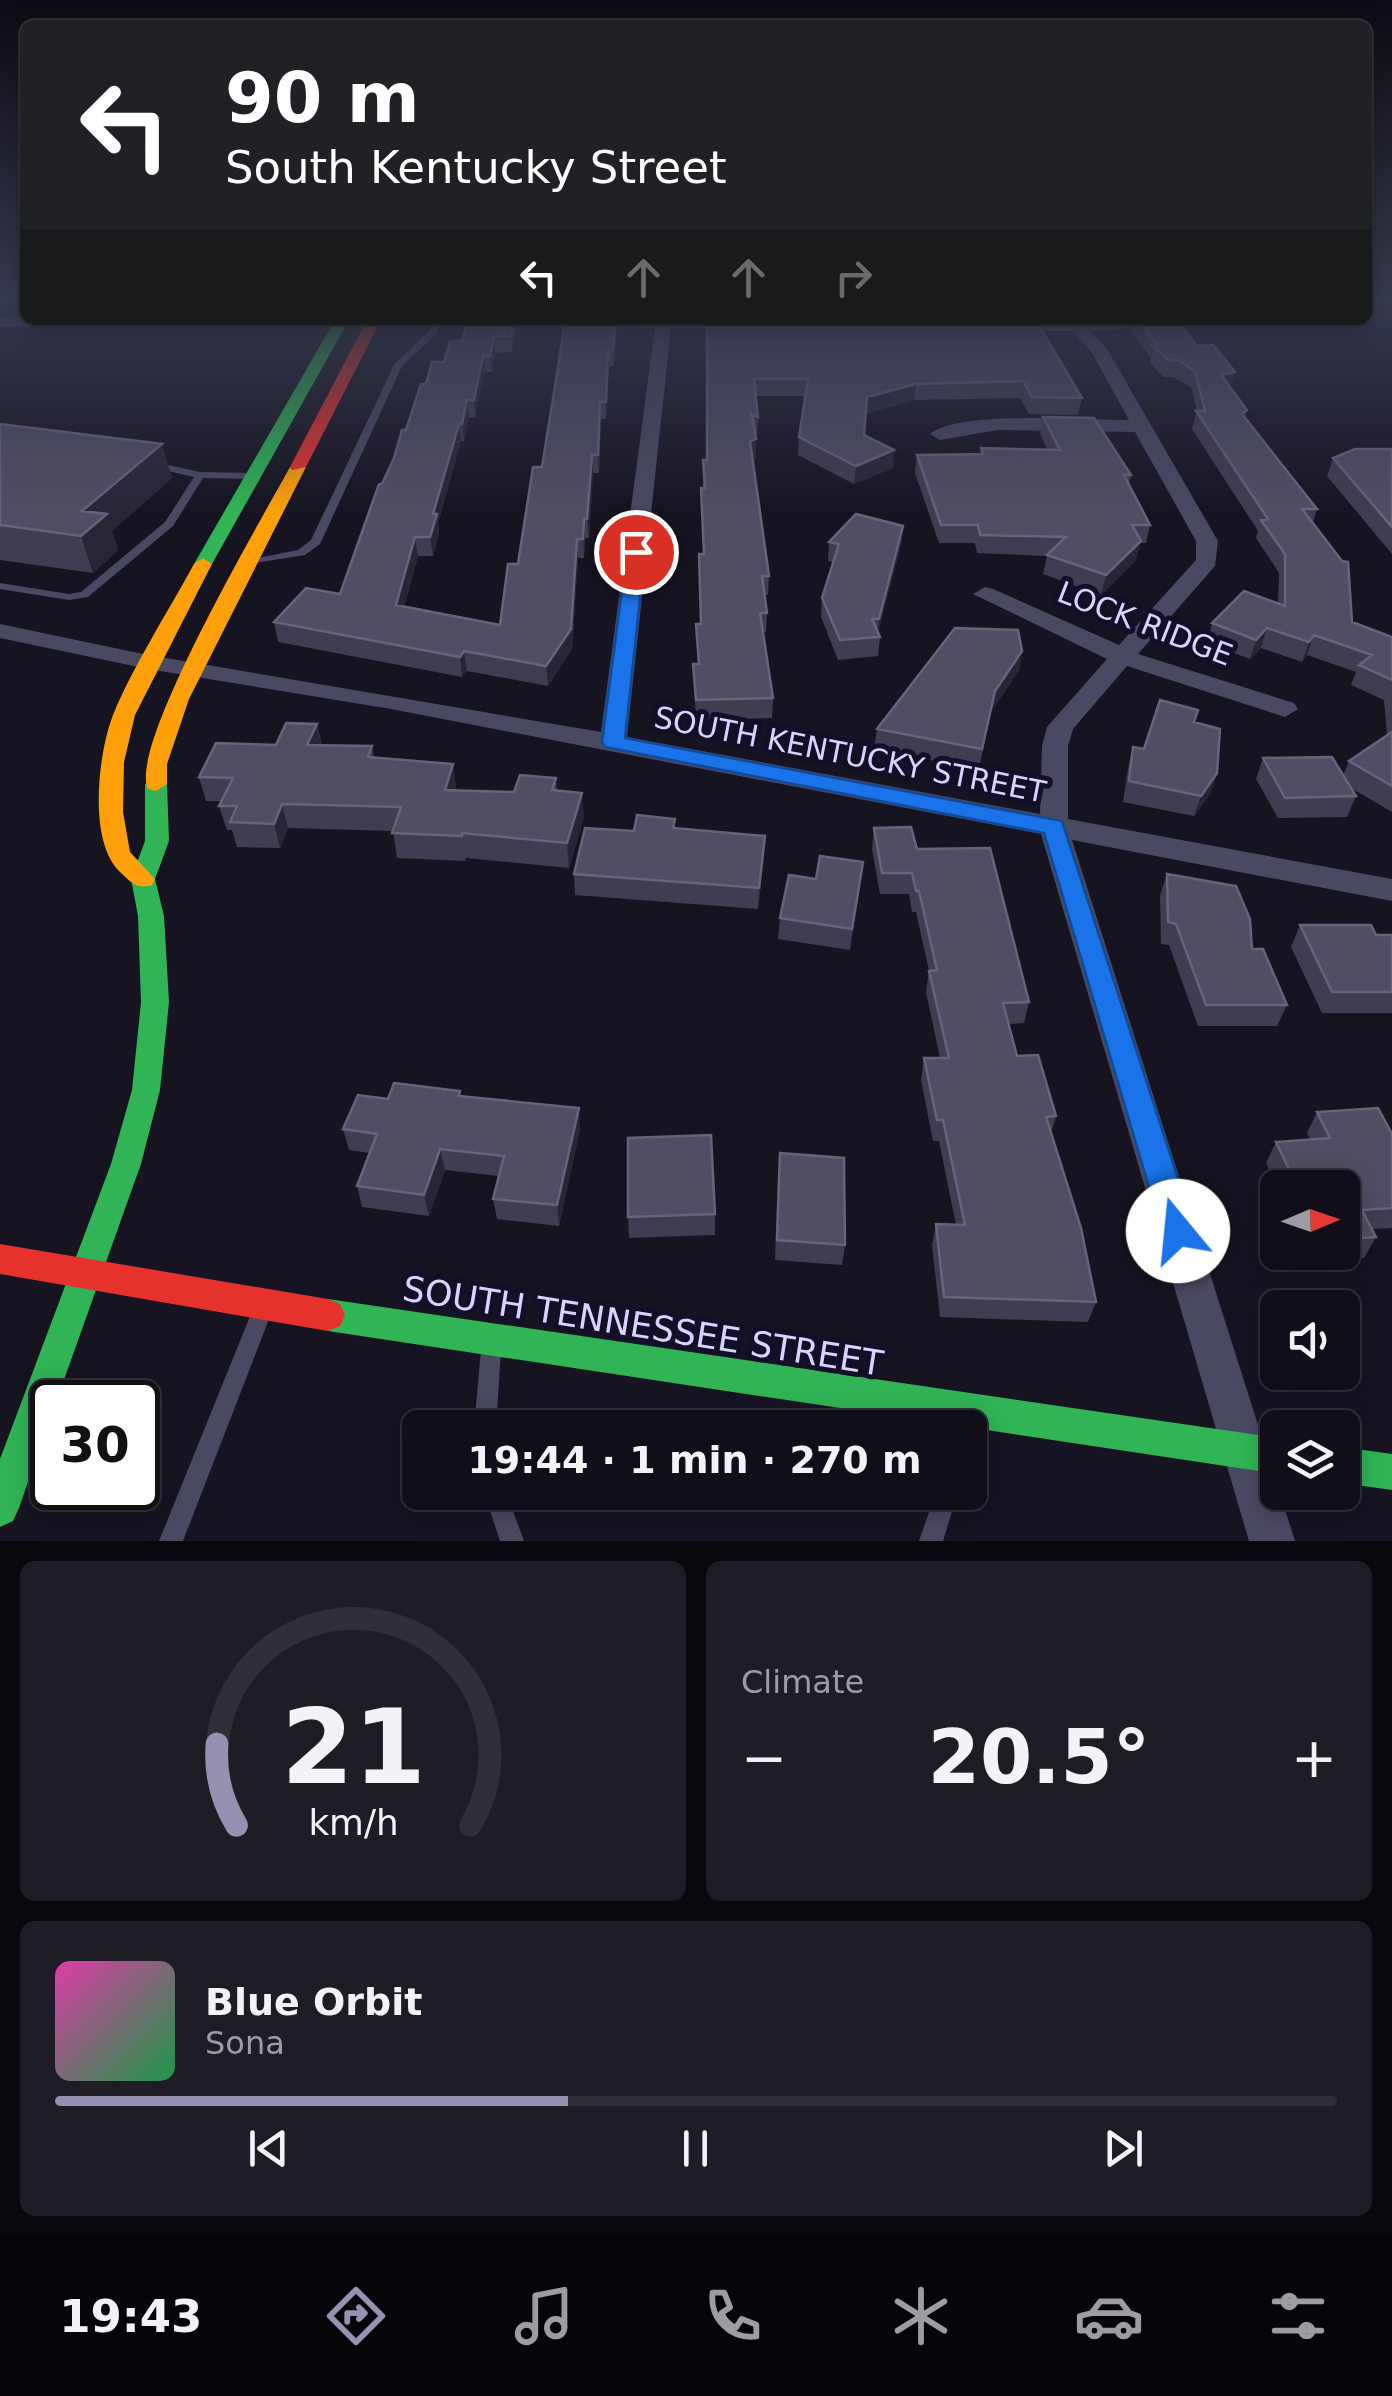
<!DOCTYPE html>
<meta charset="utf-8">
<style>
:root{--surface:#100f19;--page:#1e1d26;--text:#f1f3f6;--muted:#9c9ca2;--line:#302f38;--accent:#9591b1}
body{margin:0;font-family:"DejaVu Sans",sans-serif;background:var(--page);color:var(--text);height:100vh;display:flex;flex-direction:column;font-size:38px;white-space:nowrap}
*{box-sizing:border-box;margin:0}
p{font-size:32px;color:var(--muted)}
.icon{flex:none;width:55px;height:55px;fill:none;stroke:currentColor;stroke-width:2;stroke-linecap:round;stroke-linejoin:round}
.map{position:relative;height:1541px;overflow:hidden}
.side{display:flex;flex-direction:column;gap:20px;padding:20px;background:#09080e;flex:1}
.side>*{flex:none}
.guide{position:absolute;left:20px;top:20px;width:1352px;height:305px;border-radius:15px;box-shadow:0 5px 25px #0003,0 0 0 2px var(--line);background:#202124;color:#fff;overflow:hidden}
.needle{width:65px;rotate:88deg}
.tools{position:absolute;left:1260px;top:1170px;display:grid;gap:20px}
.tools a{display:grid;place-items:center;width:100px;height:100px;border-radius:15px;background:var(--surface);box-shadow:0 5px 25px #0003,0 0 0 2px var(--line);font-size:50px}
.speed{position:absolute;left:30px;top:1380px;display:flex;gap:20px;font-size:50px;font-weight:700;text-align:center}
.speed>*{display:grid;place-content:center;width:130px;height:130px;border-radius:50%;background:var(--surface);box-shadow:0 5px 25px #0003,0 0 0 2px var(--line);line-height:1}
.speed .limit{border:5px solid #111;border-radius:15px;background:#fff;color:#111}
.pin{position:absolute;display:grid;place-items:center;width:85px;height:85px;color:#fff;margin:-42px;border:5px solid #fff;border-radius:50%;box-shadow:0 2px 10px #0007}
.me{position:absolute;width:110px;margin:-55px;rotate:343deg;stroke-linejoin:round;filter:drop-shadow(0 0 8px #0008)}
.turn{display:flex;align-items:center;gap:35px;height:210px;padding:0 40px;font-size:45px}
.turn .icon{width:130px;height:130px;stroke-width:2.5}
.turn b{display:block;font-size:70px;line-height:85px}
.lanes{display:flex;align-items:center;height:95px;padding:0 40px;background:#0003;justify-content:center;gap:50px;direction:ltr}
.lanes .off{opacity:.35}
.big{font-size:75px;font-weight:700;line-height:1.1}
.side .tile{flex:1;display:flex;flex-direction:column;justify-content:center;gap:15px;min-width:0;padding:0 35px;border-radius:15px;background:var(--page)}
.side .dial{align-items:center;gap:0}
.dial svg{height:260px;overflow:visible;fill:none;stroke:var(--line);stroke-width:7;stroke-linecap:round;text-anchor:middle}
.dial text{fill:var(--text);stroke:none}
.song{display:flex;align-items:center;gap:30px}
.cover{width:120px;height:120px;border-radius:15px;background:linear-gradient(135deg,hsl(320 70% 55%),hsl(140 70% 35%))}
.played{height:10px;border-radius:5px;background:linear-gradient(90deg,var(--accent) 40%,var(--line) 40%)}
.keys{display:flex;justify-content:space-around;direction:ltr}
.heat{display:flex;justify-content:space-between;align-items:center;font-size:55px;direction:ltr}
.side .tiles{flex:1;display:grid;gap:20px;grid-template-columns:1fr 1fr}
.tile:last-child{grid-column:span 2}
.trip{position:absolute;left:402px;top:1410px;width:585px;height:100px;border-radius:15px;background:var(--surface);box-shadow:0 5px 25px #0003,0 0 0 2px var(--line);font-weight:700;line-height:100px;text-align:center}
.menu{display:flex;height:160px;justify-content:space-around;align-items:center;background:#06060a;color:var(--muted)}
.menu .icon{width:70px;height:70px}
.menu .active{color:var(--accent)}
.menu b{font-size:45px;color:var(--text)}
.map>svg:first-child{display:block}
</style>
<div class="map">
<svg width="1392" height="1541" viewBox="0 0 1392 1541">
<rect width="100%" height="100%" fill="#161421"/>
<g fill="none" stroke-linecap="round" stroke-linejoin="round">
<path stroke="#0b1e41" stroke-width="6" d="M1367 320 1392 329"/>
<path fill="#4a4962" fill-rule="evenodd" d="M0 297H5L0 300Z
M435 320H443L436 334 402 366 320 544 305 555 247 564V560L298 550 311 540 394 365 429 331Z
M150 461 200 472 252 473 257 476 252 479 203 478 173 526 88 597 69 600 0 589V583L69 594 81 592 165 522 194 477 146 466V462Z
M261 1304 268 1307 271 1314 183 1541H159L251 1314 254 1307Z
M491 1340 498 1343 501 1350 496 1428H474L481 1350 484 1343Z
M484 1492H506L524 1541H500Z
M936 1492H958L943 1541H919Z"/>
<path fill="#4a4962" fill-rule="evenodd" d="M0 317H25V320H297L289 325 0 327Z
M381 320H749L751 324 743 329 671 328 627 737 1040 814 1042 746 1047 727 1107 659 973 594 985 587 993 589 1119 645 1196 560V541L1135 432 998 430 940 440 930 434C959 410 1087 420 1129 420L1091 351 1072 331H986L980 330V322L1172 320 1164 325 1091 331 1107 349 1218 541 1215 566 1138 654 1294 703 1298 709 1285 717 1127 666 1073 729 1068 746V819L1392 879V901L1072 840 1295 1541H1249L1041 834 391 709 148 669 0 638V624L148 655 601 732 655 328 389 325Z"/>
<path fill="#30b455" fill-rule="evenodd" d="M335 320H349L212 564 209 568H197L194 564Z
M156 777 167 784 169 841 155 879 164 916 169 1002 160 1090 141 1164 56 1402H52V1413L19 1508 13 1521 0 1527V1459L111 1164 132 1090 141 1002 138 916 131 879 145 841V784Z
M328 1299 1278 1438V1474L328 1331 316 1326 311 1315 316 1304Z
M1342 1447 1392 1454V1490L1342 1483Z"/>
<path fill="#ff9f0a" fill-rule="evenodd" d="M298 462 306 467 189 699 167 764V784L156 791 148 789C127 747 263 517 290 467Z
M203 558 212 564 135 715 124 762 123 812 130 852 155 879 152 885C136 890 130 881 119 871 88 840 98 754 113 715 132 668 169 610 194 564Z"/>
<path fill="#e5322d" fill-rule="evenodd" d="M367 320H381L306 467 292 470 290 467Z
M0 1244 328 1299 340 1304 345 1315 340 1326 328 1331 0 1274Z"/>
</g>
<path fill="#403d50" d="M617 320 614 366 609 367 606 419H601L599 473H593L589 538H585L584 558H578L572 649 548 686 467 671 462 677 278 642 274 622 340 594 382 484 426 384 462 341 516 330 512 352 495 353 492 372H485L475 417 469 418 464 441H461L438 523 439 532 433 556H418L404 606 500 625 518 564 542 467Z
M707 320 1022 327 1082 398 1078 415 1029 414 1020 398 914 400 865 414 864 435 893 468 854 484 798 455 799 437 805 396H756L758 417 757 434 755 433 756 457 752 458 769 576 768 595H765L767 613 766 632H763L773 698 772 718 696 720 693 664H698L696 624H700L703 554 701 488H703V460H707Z
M1133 320H1175L1231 388 1247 410 1245 417 1317 509 1313 523 1352 622 1392 637V812L1351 788 1356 796 1347 817 1278 818 1256 779 1263 758 1343 776 1349 761 1387 736 1384 700 1351 685 1356 672 1307 655 1302 662 1261 648 1250 659 1207 643 1212 623 1278 604 1279 573 1256 538 1258 531 1192 429 1197 411 1191 387 1173 377H1164L1150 363 1151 358 1131 331Z
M1043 417 1131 475 1129 484 1150 525 1146 543H1140L1136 560 1101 595 1043 574 1047 556 977 553 975 543H939L915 473 917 455 980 454 981 448 1047 449 1040 434Z
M0 424 172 478 112 531 118 550 93 573 0 560Z
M1392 449V554L1327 476 1333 458Z
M903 526 901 545 878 632 880 637 878 656 838 660 821 617 822 598 833 562 828 561 829 542Z
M1019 671 991 711 979 769 874 750 877 729Z
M1194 722 1217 773 1210 794 1194 816 1123 802 1128 768 1133 747 1144 749Z
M317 724 322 745 372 746 374 758 453 764 456 790 514 792 556 778 557 790 584 817 569 868 466 858 465 861 397 858 393 831 288 828 280 848 237 847 232 830H227L219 806 221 801H206L199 777 276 745Z
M675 819V828L764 857 758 909 575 895 574 874 634 831Z
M874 828 917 849 1029 1002 1024 1023 1009 1024 1017 1056 1056 1116 1051 1133 1096 1302 1088 1322 940 1317 932 1245 936 1224 956 1225 939 1141H933L921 1080 924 1058H940L926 992 929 971 916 912H912L909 894H880L872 849Z
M863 862 850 950 778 939 780 918 816 879Z
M1167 874 1252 949 1287 1005 1277 1026H1198L1169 945 1161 944 1160 895Z
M1300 925 1376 935H1392V1013H1322L1291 947Z
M461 1096 580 1129 559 1226 497 1219 493 1199 499 1176 445 1170 429 1216 362 1207 357 1186 370 1153 349 1150 343 1129 388 1099Z
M1317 1112 1392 1134V1228L1372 1229 1376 1237 1364 1258 1312 1261 1308 1252H1342V1188H1278L1266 1163 1276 1142 1310 1139 1307 1133Z
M778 1174 845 1245 842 1265 775 1260Z
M715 1214V1235L629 1238 628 1217Z"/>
<path fill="#282635" d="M514 320H515L516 330 512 352 511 336Z
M617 320V330L614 366 613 350Z
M494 336 495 353 492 372 490 356Z
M608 350 609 367 606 419V402Z
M483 356 485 372 475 417 474 400Z
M1235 372 1230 389 1221 375Z
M916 384 914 400 865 414 867 397Z
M467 400 469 418 464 441 462 424Z
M600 402 601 419 599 473 598 455Z
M459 424 461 441 438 523 439 532 433 556 430 537 433 514Z
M756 439V457L749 459 750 441Z
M162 444 172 478 112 531 118 550 93 573 81 536 82 511Z
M894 450 893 468 854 484 856 466Z
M592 455 593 473 589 538 587 519Z
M584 519 585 538 584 558 583 539Z
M903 526 901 545 876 638 879 619Z
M415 537 418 556 400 624 396 605Z
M577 539 578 558 572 649 548 686 546 666Z
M1141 541 1136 560 1101 595 1106 575Z
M1267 628 1261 648 1250 659 1256 640Z
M1314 635 1307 655 1302 662 1309 642Z
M464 651 467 671 462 677 460 657Z
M1022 651 1019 671 991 711 979 769 995 691Z
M317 724 322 748 307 745Z
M453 764 456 788 449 814 445 790Z
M1217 773 1210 794 1194 816 1201 796Z
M582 793 584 817 569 868 567 843Z
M282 804 288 828 280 848 274 824Z
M765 836 764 857 758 909 759 888Z
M579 1108 580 1129 559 1226 557 1205Z
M440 1149 445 1170 429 1216 424 1195Z"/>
<path fill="#504e63" stroke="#66637b" stroke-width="2.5" d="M468 320H514L511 336H494L490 356H483L474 400H467L462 424H459L433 514H437L430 537H415L396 605 500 625 508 564H518L533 467H542L565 323H576V320H616L613 350H608L606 402H600L598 455H592L587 519H584L583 539H577L571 629 546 666 464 651 460 657 274 622 306 588 340 594 379 484H382L394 458 402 430H406L421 384H426L432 362H444L450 341H462Z
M707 320H1018L1022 327H1040L1082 398 1032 397 1023 381 916 384 867 397 864 435 894 450 856 466 799 437 808 379H754L758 417 752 414 756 439 750 441 769 576H762L767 613H760L773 698 696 700 693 664H699L696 624H701L699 554H704L701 488H705L703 460H707Z
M1138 320H1175L1179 322 1197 346 1213 345 1235 372 1221 375 1247 410 1242 414 1317 509H1302L1342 561 1348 562 1352 622 1392 637V680L1359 665 1372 655 1314 635 1309 642 1267 628 1256 640 1212 623 1244 591 1285 606V554L1261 520 1268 519 1196 411H1205L1195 371 1177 360H1168L1153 346H1158Z
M1043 417 1094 418 1131 475H1124L1150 525H1132L1141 541 1106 575 1047 555 1066 537 980 535 978 525H941L917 455 983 454 981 448 1060 450Z
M0 424 162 444 82 511 107 514 81 536 0 525Z
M1355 449H1392V527L1333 458Z
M856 514 903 526 879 619H872L880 637 840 640 822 598 839 544 829 542Z
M955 628 1018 630 1022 651 995 691 982 749 877 729Z
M1160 700 1198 710 1194 722 1220 729 1217 773 1201 796 1129 781 1133 747 1144 749Z
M286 723 317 724 307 745 372 746 368 757 453 764 445 790 514 792 520 775 556 778 552 790 582 793 567 843 462 833V836L392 833 401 807 282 804 274 824 230 822 237 806H219L233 778 199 777 216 743 276 745Z
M1392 732V786L1349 761Z
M1332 757 1356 796 1285 798 1263 758Z
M637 815 675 819 673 828 765 836 759 888 574 874 585 828 634 831Z
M911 827 917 849 990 848 1029 1002 1003 1003 1017 1056 1038 1055 1056 1116 1046 1117 1081 1228 1096 1302 944 1297 936 1224 965 1225 943 1120H937L924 1058H949L929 971 937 970 919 891H916L912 873H882L874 828Z
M820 856 863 862 852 929 780 918 789 875 816 879Z
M1167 874 1236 886 1250 919 1252 949H1263L1287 1005H1206L1176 924 1168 922Z
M1300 925H1371L1376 935H1392V992H1332Z
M394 1083 460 1091 459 1096 579 1108 557 1205 493 1199 504 1156 440 1149 424 1195 357 1186 377 1134 343 1129 358 1095 388 1099Z
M1378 1108 1392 1134V1208L1362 1210 1376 1237 1342 1239V1188H1298L1276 1142 1330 1138 1317 1112Z
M711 1135 715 1214 628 1217V1138Z
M780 1153 844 1158 845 1245 777 1240Z"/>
<linearGradient id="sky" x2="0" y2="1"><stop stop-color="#0c0b12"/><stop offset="0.58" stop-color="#363a4e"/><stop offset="1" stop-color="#363a4e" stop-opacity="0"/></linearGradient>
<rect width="1392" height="513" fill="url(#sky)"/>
<path fill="#1a73e8" stroke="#114b97" stroke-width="2.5" d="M636 547 645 552 625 738 1062 821 1195 1231 1190 1241 1178 1246 1167 1241 1162 1231 1044 833 605 747 602 742 627 552Z"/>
<g text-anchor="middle" stroke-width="10" stroke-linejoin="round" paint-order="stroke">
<g font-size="30" fill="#d9d4ff" stroke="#130f26">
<text transform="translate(1145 624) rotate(21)" y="10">LOCK RIDGE</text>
<text transform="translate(850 755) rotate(11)" y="10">SOUTH KENTUCKY STREET</text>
</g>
<g font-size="35" fill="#d9d4ff" stroke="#130f26">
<text transform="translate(643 1326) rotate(9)" y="12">SOUTH TENNESSEE STREET</text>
</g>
</g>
</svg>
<div class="tools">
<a><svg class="needle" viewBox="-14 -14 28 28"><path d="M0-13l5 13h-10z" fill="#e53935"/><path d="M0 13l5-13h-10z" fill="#9c9ca2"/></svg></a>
<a><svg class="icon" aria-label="sound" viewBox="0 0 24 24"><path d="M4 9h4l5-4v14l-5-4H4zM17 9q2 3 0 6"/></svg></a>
<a><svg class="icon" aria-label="layers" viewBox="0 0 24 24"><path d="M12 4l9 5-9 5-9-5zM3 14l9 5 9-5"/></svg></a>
</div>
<div class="speed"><div class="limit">30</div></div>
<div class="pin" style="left:636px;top:552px;background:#d93025"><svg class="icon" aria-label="arrive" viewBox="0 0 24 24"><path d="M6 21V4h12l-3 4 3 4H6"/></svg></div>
<svg class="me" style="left:1178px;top:1231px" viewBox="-20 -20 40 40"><circle r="19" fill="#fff"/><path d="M0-13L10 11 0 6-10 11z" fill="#1a73e8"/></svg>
<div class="trip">19:44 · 1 min · 270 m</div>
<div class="guide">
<div class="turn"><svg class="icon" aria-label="left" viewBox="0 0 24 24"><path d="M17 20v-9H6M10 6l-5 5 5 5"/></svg><div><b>90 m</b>South Kentucky Street</div></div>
<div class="lanes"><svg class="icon" aria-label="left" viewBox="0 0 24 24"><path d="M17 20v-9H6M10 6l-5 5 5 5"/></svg><svg class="icon off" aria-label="ahead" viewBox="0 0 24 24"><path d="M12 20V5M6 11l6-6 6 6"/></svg><svg class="icon off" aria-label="ahead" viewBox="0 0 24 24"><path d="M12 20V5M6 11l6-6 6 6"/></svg><svg class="icon off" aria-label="right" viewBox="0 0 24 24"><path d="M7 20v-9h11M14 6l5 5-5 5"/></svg></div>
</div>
</div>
<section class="side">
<div class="tiles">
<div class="tile dial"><svg viewBox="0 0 100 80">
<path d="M14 69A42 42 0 1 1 86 69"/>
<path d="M14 69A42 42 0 0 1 8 44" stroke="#9591b1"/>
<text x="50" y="56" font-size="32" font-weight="700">21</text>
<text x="50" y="72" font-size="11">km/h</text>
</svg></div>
<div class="tile"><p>Climate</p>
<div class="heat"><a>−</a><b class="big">20.5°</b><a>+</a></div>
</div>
<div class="tile">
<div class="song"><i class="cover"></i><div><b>Blue Orbit</b><p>Sona</p></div></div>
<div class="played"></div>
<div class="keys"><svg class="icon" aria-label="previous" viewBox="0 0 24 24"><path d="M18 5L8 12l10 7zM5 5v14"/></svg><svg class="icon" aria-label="pause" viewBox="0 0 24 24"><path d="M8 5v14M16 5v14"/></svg><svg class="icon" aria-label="next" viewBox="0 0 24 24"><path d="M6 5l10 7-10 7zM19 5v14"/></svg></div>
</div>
</div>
</section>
<nav class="menu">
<b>19:43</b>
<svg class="icon active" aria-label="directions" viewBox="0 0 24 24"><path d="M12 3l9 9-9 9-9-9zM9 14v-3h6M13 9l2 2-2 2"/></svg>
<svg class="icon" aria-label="music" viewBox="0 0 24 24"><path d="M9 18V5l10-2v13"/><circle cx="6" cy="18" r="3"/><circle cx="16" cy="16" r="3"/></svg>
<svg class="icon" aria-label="phone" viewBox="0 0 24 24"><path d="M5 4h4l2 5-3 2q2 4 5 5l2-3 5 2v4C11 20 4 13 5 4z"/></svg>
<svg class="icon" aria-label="climate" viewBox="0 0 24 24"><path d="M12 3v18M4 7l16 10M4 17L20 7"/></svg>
<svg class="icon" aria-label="car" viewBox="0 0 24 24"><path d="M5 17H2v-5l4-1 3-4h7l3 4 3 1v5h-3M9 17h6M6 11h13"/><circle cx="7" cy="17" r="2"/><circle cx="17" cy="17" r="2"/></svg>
<svg class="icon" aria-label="filters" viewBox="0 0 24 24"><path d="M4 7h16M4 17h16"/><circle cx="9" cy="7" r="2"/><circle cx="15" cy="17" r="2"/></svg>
</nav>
